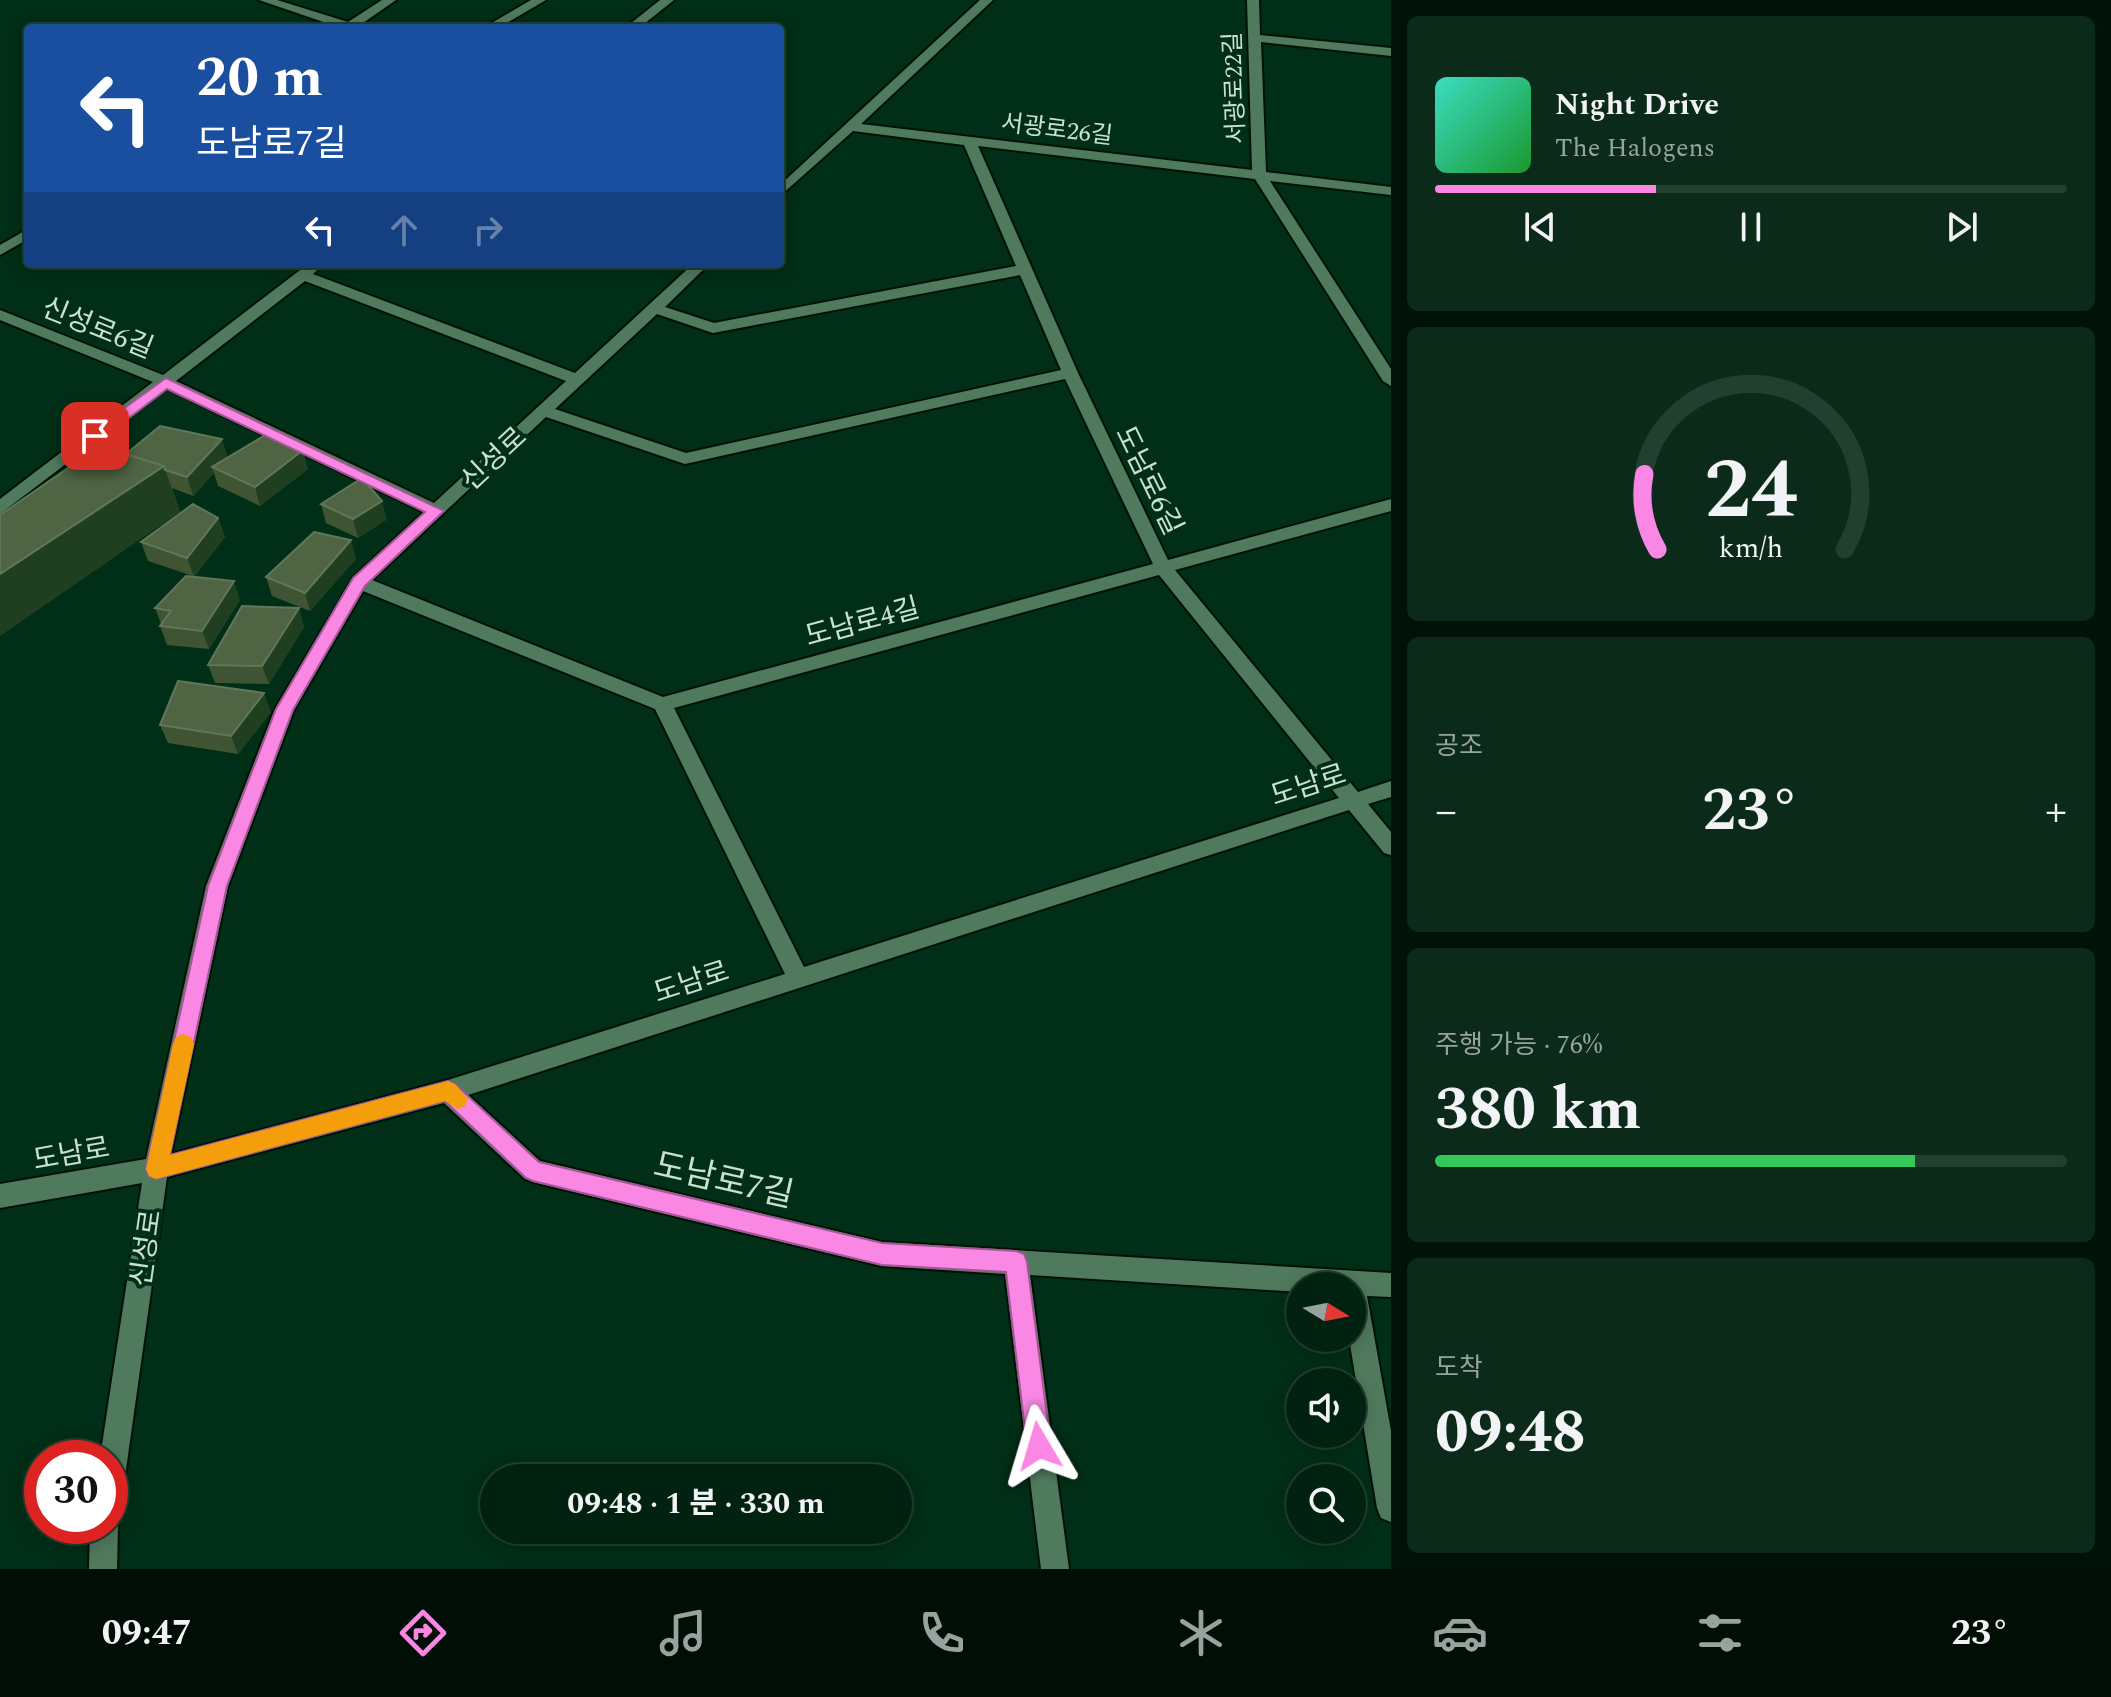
<!DOCTYPE html>
<html lang="ko">
<meta charset="utf-8">
<style>
:root{--surface:#012210;--page:#0b2a19;--text:#f1f3f6;--muted:#96a49f;--line:#233f30;--accent:#fb87e5}
body{margin:0;font-family:Spectral,"Noto Sans KR",serif;background:var(--page);color:var(--text);height:100vh;display:flex;flex-direction:column;font-size:30px;white-space:nowrap}
*{box-sizing:border-box;margin:0}
p{font-size:26px;color:var(--muted)}
.icon{flex:none;width:44px;height:44px;fill:none;stroke:currentColor;stroke-width:2;stroke-linecap:round;stroke-linejoin:round}
.map{position:relative;flex:1;overflow:hidden}
.sheet{display:flex;flex-direction:column;gap:16px;padding:16px;background:#011309;width:720px}
.sheet>*{flex:none}
.guide{position:absolute;left:24px;top:24px;width:760px;height:244px;border-radius:8px;box-shadow:0 4px 20px #0003,0 0 0 2px var(--line);background:#1a4fa0;color:#fff;overflow:hidden}
.needle{width:52px;rotate:100deg}
.tools{position:absolute;left:1286px;top:1272px;display:grid;gap:16px}
.tools a{display:grid;place-items:center;width:80px;height:80px;border-radius:50%;background:var(--surface);box-shadow:0 4px 20px #0003,0 0 0 2px var(--line);font-size:40px}
.speed{position:absolute;left:24px;top:1440px;display:flex;gap:16px;font-size:40px;font-weight:700;text-align:center}
.speed>*{display:grid;place-content:center;width:104px;height:104px;border-radius:50%;background:var(--surface);box-shadow:0 4px 20px #0003,0 0 0 2px var(--line);line-height:1}
.speed .limit{border:12px solid #d22;background:#fff;color:#111}
.pin{position:absolute;display:grid;place-items:center;width:68px;height:68px;color:#fff;margin:-34px;border-radius:16px;box-shadow:0 4px 12px #0006}
.me{position:absolute;width:88px;margin:-44px;rotate:353deg;stroke-linejoin:round;filter:drop-shadow(0 0 6px #0008)}
.turn{display:flex;align-items:center;gap:28px;height:168px;padding:0 40px;font-size:36px}
.turn .icon{width:104px;height:104px;stroke-width:2.5}
.turn b{display:block;font-size:56px;line-height:68px}
.lanes{display:flex;align-items:center;height:76px;padding:0 40px;background:#0003;justify-content:center;gap:40px;direction:ltr}
.lanes .off{opacity:.35}
.big{font-size:60px;font-weight:700;line-height:1.1}
.sheet .tile{flex:1;display:flex;flex-direction:column;justify-content:center;gap:12px;min-width:0;padding:0 28px;border-radius:12px;background:var(--page)}
.sheet .dial{align-items:center;gap:0}
.dial svg{height:208px;overflow:visible;fill:none;stroke:var(--line);stroke-width:7;stroke-linecap:round;text-anchor:middle}
.dial text{fill:var(--text);stroke:none}
.song{display:flex;align-items:center;gap:24px}
.cover{width:96px;height:96px;border-radius:12px;background:linear-gradient(135deg,hsl(170 70% 55%),hsl(130 70% 35%))}
.played{height:8px;border-radius:4px;background:linear-gradient(90deg,var(--accent) 35%,var(--line) 35%)}
.keys{display:flex;justify-content:space-around;direction:ltr}
.heat{display:flex;justify-content:space-between;align-items:center;font-size:44px;direction:ltr}
.charge{height:12px;border-radius:6px;background:linear-gradient(90deg,#34c759 76%,var(--line) 0)}
.trip{position:absolute;left:480px;top:1464px;width:432px;height:80px;border-radius:40px;background:var(--surface);box-shadow:0 4px 20px #0003,0 0 0 2px var(--line);font-weight:700;line-height:80px;text-align:center}
.dock{display:flex;height:128px;justify-content:space-around;align-items:center;background:#000e06;color:var(--muted)}
.dock .icon{width:56px;height:56px}
.dock .current{color:var(--accent)}
.dock b{font-size:36px;color:var(--text)}
main{display:flex;flex:1;min-height:0}
.map>svg:first-child{display:block}
</style>
<main>
<div class="map">
<svg width="1391" height="1569" viewBox="0 0 1391 1569">
<rect width="100%" height="100%" fill="#012e16"/>
<g fill="none" stroke-linecap="round" stroke-linejoin="round">
<defs>
<path id="minor" d="M259 0H277L348 22 382 0H396L360 25 362 28H341Z
M531 0H546L498 28H483Z
M660 0H674L639 28H625Z
M980 0H993L861 124 1252 170 1247 0H1259L1260 35 1391 48V56L1261 42 1266 172 1391 187V195L1270 181 1391 369V386L1383 381 1255 179 978 146 1078 373 1168 560 1391 499V511L1175 570 1358 792 1391 781V797L1368 804 1391 832V855L1384 853 1349 810 468 1095 540 1161 882 1242 1391 1273V1297L1367 1296 1391 1431V1522L1381 1518 1377 1508 1349 1338H1352V1286H1300V1292L1030 1275 1069 1569H1041L1005 1274 882 1266 533 1182 525 1179 444 1103 167 1177 124 1484 120 1494 110 1498V1458H100L142 1183 0 1208V1184L146 1159 206 886 275 709 353 578 424 512 166 388 0 514V499L153 382 0 320V310L163 375 308 264H324L313 274 575 373 693 264H709L665 307 714 323 1016 266 964 145 853 131 780 196V185ZM1020 275 1061 370 686 453 555 409 657 314 713 333ZM305 281 566 381 434 503 176 381ZM1065 379 1153 564 663 697 372 580 546 417 685 464ZM1159 575 1339 798 804 967 674 708ZM363 591 655 709 785 974 448 1080 171 1154 228 886 294 710Z
M28 229V239L0 255V245Z
M110 1515 118 1526 117 1569H89L90 1526H110Z"/>
</defs>
<use href="#minor" stroke="#011306" stroke-width="4"/>
<use href="#minor" fill="#507a5e" fill-rule="evenodd"/>
</g>
<path fill="#3e5432" d="M126 454 227 457 308 469 260 506 218 486 214 473 193 496 172 488 180 512Z
M382 501 386 520 358 538 326 523 321 504Z
M218 518 225 537 194 577 240 600 209 649 167 645 160 626 161 624 155 608 193 576 148 561 141 542Z
M356 559 310 611 272 596 266 577Z
M299 608 304 627 269 684 215 683 208 665Z
M271 712 238 754 168 743 160 725Z"/>
<path fill="#203f20" d="M222 439 228 458 212 467 214 473 193 496 187 477Z
M303 450 308 469 260 506 255 487Z
M164 466 180 512 0 636V574Z
M382 501 386 520 358 538 353 519Z
M218 518 225 537 194 577 187 558Z
M351 540 356 559 310 611 305 593Z
M234 581 240 600 209 649 202 631Z
M299 608 304 627 269 684 262 666Z
M264 693 271 712 238 754 231 736Z"/>
<path fill="#4e6443" stroke="#617759" stroke-width="2" d="M160 426 222 439 187 477 165 470 164 466 126 454Z
M272 431 303 450 255 487 212 467Z
M100 446 164 466 0 574V515Z
M362 478 382 501 353 519 321 504Z
M193 504 218 518 187 558 141 542Z
M314 532 351 540 305 593 266 577Z
M186 576 234 581 202 631 160 626 171 611 155 608Z
M242 606 299 608 262 666 208 665Z
M178 681 264 693 231 736 160 725Z"/>
<path fill="#fb87e5" stroke="#a35895" stroke-width="2" d="M166 378 444 511 365 586 293 710 227 886 170 1155 448 1081 455 1084 539 1162 882 1243 1016 1251 1024 1254 1027 1262 1051 1446 1048 1455 1039 1458 1030 1455 1027 1446 1006 1272 882 1265 533 1181 526 1178 445 1101 156 1179 149 1176 146 1169 208 886 276 709 353 578 425 512 167 389 100 440H90V433Z"/>
<path fill="#f59e0b" d="M183 1034 191 1037 194 1044 170 1155 448 1081 455 1084 468 1099 465 1106 458 1109 445 1101 156 1179 149 1176 146 1169 173 1044 176 1037Z"/>
<g text-anchor="middle" stroke-width="8" stroke-linejoin="round" paint-order="stroke">
<g font-size="24" fill="#cae0d0" stroke="#012e16">
<text transform="translate(1234 88) rotate(-92)" y="8">서광로22길</text>
<text transform="translate(1057 129) rotate(7)" y="8">서광로26길</text>
</g>
<g font-size="28" fill="#cae0d0" stroke="#012e16">
<text transform="translate(98 327) rotate(22)" y="10">신성로6길</text>
<text transform="translate(493 458) rotate(-43)" y="10">신성로</text>
<text transform="translate(1150 480) rotate(64)" y="10">도남로6길</text>
<text transform="translate(862 621) rotate(-15)" y="10">도남로4길</text>
<text transform="translate(1308 784) rotate(-18)" y="10">도남로</text>
<text transform="translate(691 981) rotate(-18)" y="10">도남로</text>
<text transform="translate(71 1153) rotate(-10)" y="10">도남로</text>
<text transform="translate(145 1248) rotate(-82)" y="10">신성로</text>
</g>
<g font-size="34" fill="#cae0d0" stroke="#012e16">
<text transform="translate(724 1179) rotate(13)" y="12">도남로7길</text>
</g>
</g>
</svg>
<div class="tools">
<a><svg class="needle" viewBox="-14 -14 28 28"><path d="M0-13l5 13h-10z" fill="#e53935"/><path d="M0 13l5-13h-10z" fill="#96a49f"/></svg></a>
<a><svg class="icon" aria-label="sound" viewBox="0 0 24 24"><path d="M4 9h4l5-4v14l-5-4H4zM17 9q2 3 0 6"/></svg></a>
<a><svg class="icon" aria-label="search" viewBox="0 0 24 24"><circle cx="10" cy="10" r="6"/><path d="M15 15l6 6"/></svg></a>
</div>
<div class="speed"><div class="limit">30</div></div>
<div class="pin" style="left:95px;top:436px;background:#d93025"><svg class="icon" aria-label="arrive" viewBox="0 0 24 24"><path d="M6 21V4h12l-3 4 3 4H6"/></svg></div>
<svg class="me" style="left:1039px;top:1446px" viewBox="-20 -20 40 40"><path d="M0-17L14 15 0 8-14 15z" fill="#fb87e5" stroke="#fff" stroke-width="4"/></svg>
<div class="trip">09:48 · 1 분 · 330 m</div>
<div class="guide">
<div class="turn"><svg class="icon" aria-label="left" viewBox="0 0 24 24"><path d="M17 20v-9H6M10 6l-5 5 5 5"/></svg><div><b>20 m</b>도남로7길</div></div>
<div class="lanes"><svg class="icon" aria-label="left" viewBox="0 0 24 24"><path d="M17 20v-9H6M10 6l-5 5 5 5"/></svg><svg class="icon off" aria-label="ahead" viewBox="0 0 24 24"><path d="M12 20V5M6 11l6-6 6 6"/></svg><svg class="icon off" aria-label="right" viewBox="0 0 24 24"><path d="M7 20v-9h11M14 6l5 5-5 5"/></svg></div>
</div>
</div>
<section class="sheet">
<div class="tile">
<div class="song"><i class="cover"></i><div><b>Night Drive</b><p>The Halogens</p></div></div>
<div class="played"></div>
<div class="keys"><svg class="icon" aria-label="previous" viewBox="0 0 24 24"><path d="M18 5L8 12l10 7zM5 5v14"/></svg><svg class="icon" aria-label="pause" viewBox="0 0 24 24"><path d="M8 5v14M16 5v14"/></svg><svg class="icon" aria-label="next" viewBox="0 0 24 24"><path d="M6 5l10 7-10 7zM19 5v14"/></svg></div>
</div>
<div class="tile dial"><svg viewBox="0 0 100 80">
<path d="M14 69A42 42 0 1 1 86 69"/>
<path d="M14 69A42 42 0 0 1 9 40" stroke="#fb87e5"/>
<text x="50" y="56" font-size="32" font-weight="700">24</text>
<text x="50" y="72" font-size="11">km/h</text>
</svg></div>
<div class="tile"><p>공조</p>
<div class="heat"><a>−</a><b class="big">23°</b><a>+</a></div>
</div>
<div class="tile"><p>주행 가능 · 76%</p><b class="big">380 km</b><div class="charge"></div></div>
<div class="tile"><p>도착</p><b class="big">09:48</b></div>
</section>
</main>
<nav class="dock">
<b>09:47</b>
<svg class="icon current" aria-label="directions" viewBox="0 0 24 24"><path d="M12 3l9 9-9 9-9-9zM9 14v-3h6M13 9l2 2-2 2"/></svg>
<svg class="icon" aria-label="music" viewBox="0 0 24 24"><path d="M9 18V5l10-2v13"/><circle cx="6" cy="18" r="3"/><circle cx="16" cy="16" r="3"/></svg>
<svg class="icon" aria-label="phone" viewBox="0 0 24 24"><path d="M5 4h4l2 5-3 2q2 4 5 5l2-3 5 2v4C11 20 4 13 5 4z"/></svg>
<svg class="icon" aria-label="climate" viewBox="0 0 24 24"><path d="M12 3v18M4 7l16 10M4 17L20 7"/></svg>
<svg class="icon" aria-label="car" viewBox="0 0 24 24"><path d="M5 17H2v-5l4-1 3-4h7l3 4 3 1v5h-3M9 17h6M6 11h13"/><circle cx="7" cy="17" r="2"/><circle cx="17" cy="17" r="2"/></svg>
<svg class="icon" aria-label="filters" viewBox="0 0 24 24"><path d="M4 7h16M4 17h16"/><circle cx="9" cy="7" r="2"/><circle cx="15" cy="17" r="2"/></svg>
<b>23°</b>
</nav>
